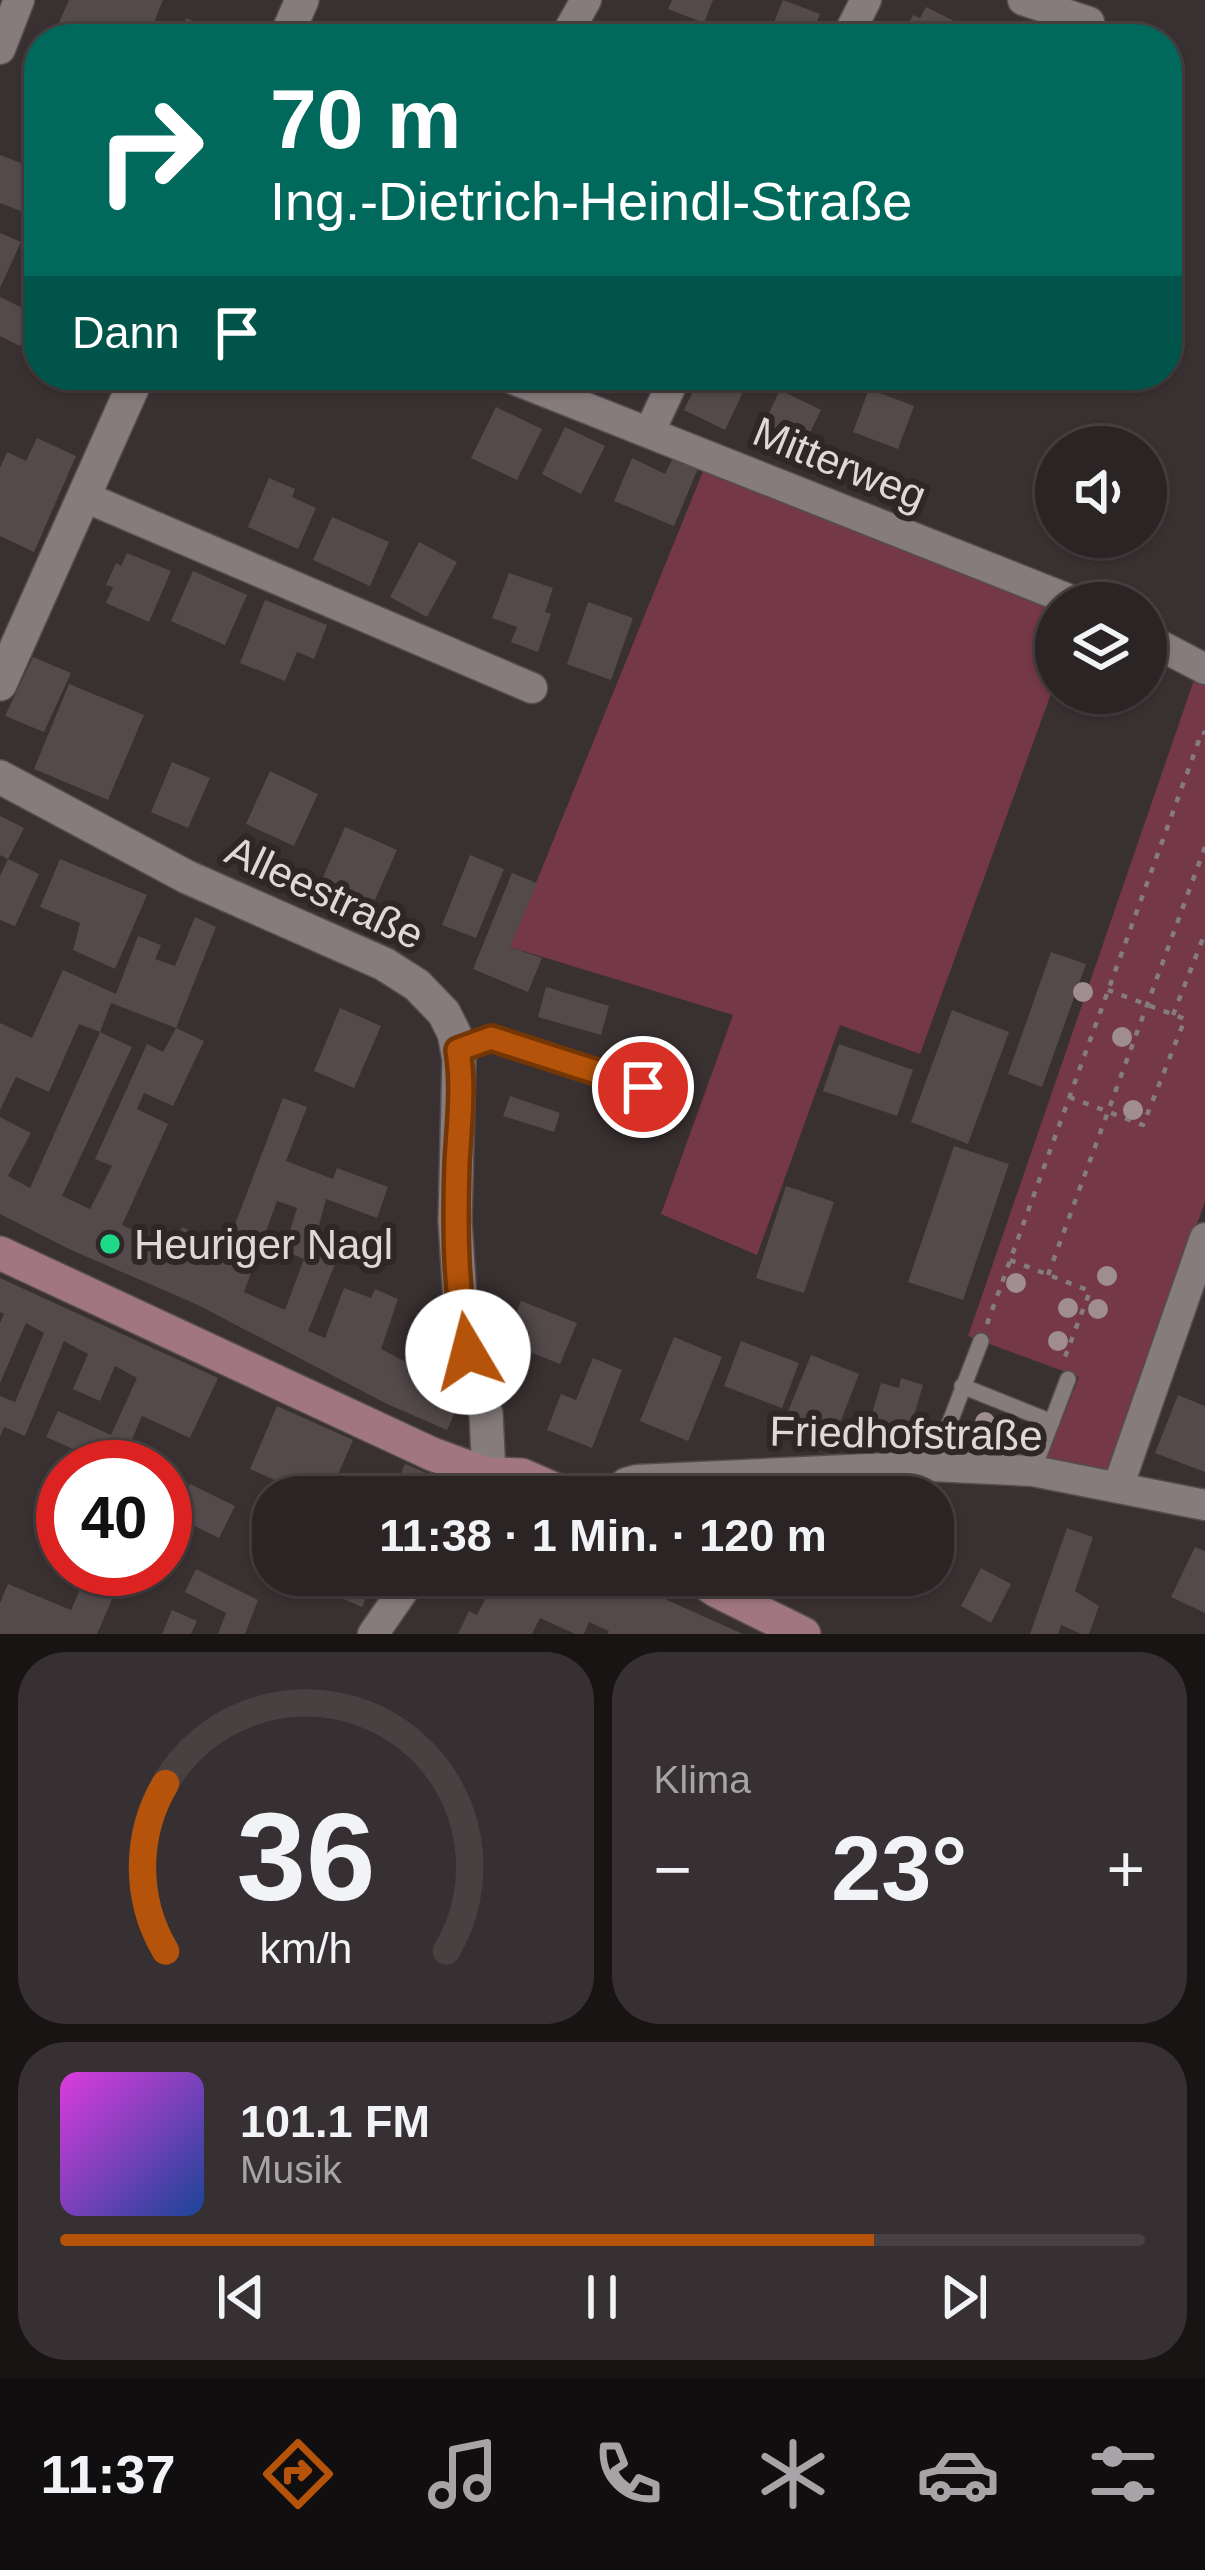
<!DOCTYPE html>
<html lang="de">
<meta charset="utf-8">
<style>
:root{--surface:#2b2425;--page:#373032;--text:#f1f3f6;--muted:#a6a4a7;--line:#474142;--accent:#b45309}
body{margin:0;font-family:Arial,sans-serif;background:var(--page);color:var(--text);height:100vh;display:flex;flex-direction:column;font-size:45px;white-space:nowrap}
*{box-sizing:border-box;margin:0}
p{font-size:39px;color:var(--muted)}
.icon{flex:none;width:66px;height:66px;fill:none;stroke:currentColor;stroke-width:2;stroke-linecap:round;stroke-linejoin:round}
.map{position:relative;height:1634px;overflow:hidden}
.side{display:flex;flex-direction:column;gap:18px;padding:18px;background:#181414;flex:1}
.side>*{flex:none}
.hud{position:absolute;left:24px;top:24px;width:1158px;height:366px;border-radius:48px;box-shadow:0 3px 9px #0004,0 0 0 3px var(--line);background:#00695c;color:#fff;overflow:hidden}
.fabs{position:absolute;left:1035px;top:426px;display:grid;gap:24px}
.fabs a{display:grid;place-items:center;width:132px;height:132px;border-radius:50%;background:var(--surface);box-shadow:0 3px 9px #0004,0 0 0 3px var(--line);font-size:60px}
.speed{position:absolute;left:36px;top:1440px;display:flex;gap:24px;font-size:60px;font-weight:700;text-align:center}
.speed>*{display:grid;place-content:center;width:156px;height:156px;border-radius:50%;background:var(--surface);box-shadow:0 3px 9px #0004,0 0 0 3px var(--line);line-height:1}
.speed .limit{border:18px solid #d22;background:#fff;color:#111}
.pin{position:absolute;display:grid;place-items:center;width:102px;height:102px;color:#fff;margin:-51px;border:6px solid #fff;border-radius:50%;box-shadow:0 3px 12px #0007}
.me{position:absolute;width:132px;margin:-66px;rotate:352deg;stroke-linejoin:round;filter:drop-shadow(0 0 9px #0008)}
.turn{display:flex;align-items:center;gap:42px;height:252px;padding:0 48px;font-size:54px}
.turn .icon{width:156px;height:156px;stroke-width:2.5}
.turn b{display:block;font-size:84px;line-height:102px}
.then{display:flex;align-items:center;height:114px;padding:0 48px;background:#0003;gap:24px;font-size:45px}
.big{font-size:90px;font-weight:700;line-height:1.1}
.side .tile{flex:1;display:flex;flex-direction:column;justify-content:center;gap:18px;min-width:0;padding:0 42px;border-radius:48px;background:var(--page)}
.side .dial{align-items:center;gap:0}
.dial svg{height:312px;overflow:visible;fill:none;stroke:var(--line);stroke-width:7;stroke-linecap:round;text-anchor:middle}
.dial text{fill:var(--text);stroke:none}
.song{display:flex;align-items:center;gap:36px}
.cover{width:144px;height:144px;border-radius:18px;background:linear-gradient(135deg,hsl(300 70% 55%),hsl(220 70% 35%))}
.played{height:12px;border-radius:6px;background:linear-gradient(90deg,var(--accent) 75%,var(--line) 75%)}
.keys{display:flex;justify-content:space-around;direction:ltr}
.heat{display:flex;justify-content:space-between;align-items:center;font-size:66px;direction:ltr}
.side .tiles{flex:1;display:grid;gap:18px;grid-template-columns:1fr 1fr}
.tile:last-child{grid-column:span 2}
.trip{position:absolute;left:252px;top:1476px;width:702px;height:120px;border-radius:48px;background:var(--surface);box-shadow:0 3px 9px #0004,0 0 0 3px var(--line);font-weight:700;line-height:120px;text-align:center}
.tab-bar{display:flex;height:192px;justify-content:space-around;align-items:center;background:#110e0f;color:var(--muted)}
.tab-bar .icon{width:84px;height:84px}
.tab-bar .selected{color:var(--accent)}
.tab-bar b{font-size:54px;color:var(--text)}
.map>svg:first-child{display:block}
</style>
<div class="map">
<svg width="1205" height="1634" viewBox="0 0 1205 1634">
<rect width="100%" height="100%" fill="#393031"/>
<path fill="#743846" d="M708 459 1056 604V680L920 1054 840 1025 757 1255 661 1214 733 1015 510 947Z
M1195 677 1205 682V1202L1105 1476 1046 1459 1079 1377 968 1336Z"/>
<path fill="#544a4b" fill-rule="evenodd" d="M69 0H163L147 39H52Z
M672 0H713L704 23 668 9Z
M783 0 820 14 810 39H767Z
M926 7 962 25 954 39H901L913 15 920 18Z
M186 18 234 39H177Z
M1015 24 1061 38V39H1011Z
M0 155 39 170V202L34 216 0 203Z
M0 233 21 242 0 288Z
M0 297 35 314 20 346 0 336Z
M701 375H708L743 392 725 430 684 410Z
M869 389 914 406 898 449 853 432Z
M780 390 821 410 795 464 754 444Z
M496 407 542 429 517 480 471 458Z
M565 427 605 446 581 494 542 474Z
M37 438 76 456 34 552 0 536V468L7 452 26 461Z
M674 456 699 466 674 526 614 501 632 458 665 474Z
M269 478 295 489 292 497 316 508 298 549 248 527Z
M332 517 389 542 370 586 313 560Z
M419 542 457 562 427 617 390 597Z
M127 553 171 571 149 622 106 603 113 587 106 585 116 563 121 566Z
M193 571 247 595 225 645 171 621Z
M509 573 553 588 545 612 551 614 538 652 511 642 517 627 492 618Z
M265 600 327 625 314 659 297 652 285 681 240 663Z
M588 602 633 618 611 680 567 664Z
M33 657 71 673 44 732 5 716Z
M69 684 144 715 108 800 34 769Z
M172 762 210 778 188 828 151 812Z
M270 771 318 794 294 846 246 824Z
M0 816 24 828 8 859 0 855Z
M345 827 397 850 369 913 317 891Z
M470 855 504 869 476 938 442 925Z
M8 859 39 874 15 926 0 920V876Z
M60 859 147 895 115 969 73 950 80 923 40 907Z
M512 873 537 883 510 947 542 958 528 992 473 969Z
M195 917 216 927 176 1028 204 1041 173 1106 144 1093 137 1109 168 1124 122 1225 150 1238 155 1227 177 1239 182 1227 226 1248 283 1098 307 1107 286 1161 333 1179 337 1168 388 1187 377 1218 326 1199 316 1236 342 1247 308 1331 325 1338 344 1288 371 1298 375 1289 398 1299 381 1349 406 1362 415 1341 450 1357 436 1389 461 1399 447 1430 387 1404 198 1305 69 1249 0 1214V1117L31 1133 8 1176 30 1188 100 1032 79 1024 49 1092 16 1077 0 1110V1023L32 1038 63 970 116 994 138 936 161 945 155 959 175 966ZM111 1003 176 1028 163 1052 147 1044 95 1159 112 1166 90 1209 62 1196 132 1047 100 1032ZM277 1201 297 1208 284 1251 304 1259 285 1310 244 1292Z
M1051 952 1086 964 1042 1087 1008 1074Z
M546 987 609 1006 601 1035 538 1017Z
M340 1008 381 1026 354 1088 314 1071Z
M952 1010 1009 1032 968 1144 911 1122Z
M839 1044 913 1070 897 1116 823 1091Z
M510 1096 560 1113 554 1132 503 1116Z
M954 1146 1009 1164 963 1300 908 1282Z
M786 1186 834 1202 804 1293 756 1278Z
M0 1278 218 1378 190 1438 142 1416 120 1467H113L46 1437 58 1411 111 1435 137 1378 115 1366 100 1401 73 1389 88 1354 64 1341 25 1436 4 1427 0 1437V1396L15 1402 44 1333 26 1323 0 1383V1323L4 1314 0 1312Z
M521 1301 577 1323 560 1364 505 1342Z
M674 1337 722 1357 688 1441 640 1421Z
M741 1341 799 1363 782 1408 724 1386Z
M811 1355 859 1374 828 1454 779 1434Z
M593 1358 622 1370 592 1448 547 1430 561 1394 576 1400Z
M901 1378 923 1385 906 1443 867 1431 881 1383 899 1388Z
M1178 1395 1205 1406V1472L1155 1453Z
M277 1406 353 1440 328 1497H302L304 1493 250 1469Z
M405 1464 438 1478 430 1497H391Z
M190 1484 235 1506 219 1538 174 1516Z
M1067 1528 1093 1537 1075 1591 1099 1606 1089 1634H1081L1061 1625 1058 1634H1030Z
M1195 1547 1205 1551V1613L1171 1597Z
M981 1568 1011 1584 991 1623 961 1606Z
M89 1569H117L124 1572 97 1634H0V1603L8 1584 71 1610Z
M196 1569 258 1600 245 1634H218L226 1613 185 1592Z
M342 1575H375L362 1607 334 1595Z
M474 1575H611L743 1634H607L609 1631 589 1622 584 1634H575L540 1618 532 1634H458L469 1611 477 1615 493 1584Z
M819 1575H881L870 1598Z
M172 1610 197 1621 191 1634H162Z"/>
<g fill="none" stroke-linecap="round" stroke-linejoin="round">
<defs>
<path id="service" d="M458 1050 491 1038 681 1099
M962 1386 1052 1422
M933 1466 981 1341
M1033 1471 1068 1379"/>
<path id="minor" d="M1023 0 1089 22
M564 39 586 0
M846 39 866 0
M0 49 19 0
M503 375 1078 603
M649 433 676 375
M85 497 532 688
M1146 638 1205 669
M1118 1487 1205 1238
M609 1497 626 1483 637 1480 933 1466 1033 1471 1205 1505
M373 1634 414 1575"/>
<path id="tertiary" d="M285 39 302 0
M0 684 138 375
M0 777 187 877 384 964 417 985 444 1013 454 1033 459 1059 455 1221 460 1299 468 1352 486 1414 489 1475"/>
<path id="secondary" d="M0 1253 432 1454 489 1475 519 1497
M496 1474 522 1475 572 1497
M693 1575 717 1591 804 1634"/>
</defs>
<use href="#service" stroke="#554e4f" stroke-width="18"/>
<use href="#minor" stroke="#554e4f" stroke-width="33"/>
<use href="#tertiary" stroke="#554e4f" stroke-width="36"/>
<use href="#secondary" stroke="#554e4f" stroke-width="36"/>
<path stroke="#847c7d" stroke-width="4.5" stroke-dasharray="6 9" stroke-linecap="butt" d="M1173 1015 1205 933
M1069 1097 1143 1125 1185 1019 1108 990
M1010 1260 1090 1291 1065 1357
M1048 1275 1205 847
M987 1324 1202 732 1205 733"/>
<use href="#service" stroke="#867b7d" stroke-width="15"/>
<use href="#minor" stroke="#867b7d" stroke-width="30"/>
<use href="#tertiary" stroke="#867b7d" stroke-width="33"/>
<use href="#secondary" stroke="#a17680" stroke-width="33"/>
</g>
<g fill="#9f8d90">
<circle cx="1083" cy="992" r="10"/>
<circle cx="1122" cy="1037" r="10"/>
<circle cx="1133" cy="1110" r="10"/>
<circle cx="1107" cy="1276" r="10"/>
<circle cx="1016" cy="1283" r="10"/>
<circle cx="1068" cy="1308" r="10"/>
<circle cx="1098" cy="1309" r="10"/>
<circle cx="1058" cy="1341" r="10"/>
<circle cx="985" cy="1422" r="10"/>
<circle cx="1032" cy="1436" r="10"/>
</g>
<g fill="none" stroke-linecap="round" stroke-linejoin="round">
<defs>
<path id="route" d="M468 1352C455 1289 455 1227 457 1163 459 1126 464 1087 458 1050L491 1038 643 1087"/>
</defs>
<use href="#route" stroke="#753606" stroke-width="30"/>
<use href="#route" stroke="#b45309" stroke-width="21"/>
</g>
<circle fill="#1dd988" stroke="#2f2627" stroke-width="4.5" cx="110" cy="1244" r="12"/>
<g text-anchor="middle" stroke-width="12" stroke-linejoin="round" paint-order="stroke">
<g font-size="42" fill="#ded8d9" stroke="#2f2627">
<text transform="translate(840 463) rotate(22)" y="15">Mitterweg</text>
<text transform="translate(325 892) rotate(25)" y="15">Alleestraße</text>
<text transform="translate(906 1433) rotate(1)" y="15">Friedhofstraße</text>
</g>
<g font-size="42" fill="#ded8d9" stroke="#2f2627" text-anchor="start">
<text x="134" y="1259">Heuriger Nagl</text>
</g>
</g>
</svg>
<div class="fabs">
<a><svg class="icon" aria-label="sound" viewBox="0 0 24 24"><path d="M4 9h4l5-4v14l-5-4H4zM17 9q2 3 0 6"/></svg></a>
<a><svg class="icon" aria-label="layers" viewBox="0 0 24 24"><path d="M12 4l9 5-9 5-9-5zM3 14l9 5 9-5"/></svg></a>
</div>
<div class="speed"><div class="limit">40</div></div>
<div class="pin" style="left:643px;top:1087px;background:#d93025"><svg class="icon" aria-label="arrive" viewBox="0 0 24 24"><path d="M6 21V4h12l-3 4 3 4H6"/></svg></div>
<svg class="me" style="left:468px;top:1352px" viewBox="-20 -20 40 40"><circle r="19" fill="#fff"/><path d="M0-13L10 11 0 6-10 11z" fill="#b45309"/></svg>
<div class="trip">11:38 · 1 Min. · 120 m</div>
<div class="hud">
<div class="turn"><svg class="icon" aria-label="right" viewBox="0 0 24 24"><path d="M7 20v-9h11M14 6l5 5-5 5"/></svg><div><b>70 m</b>Ing.-Dietrich-Heindl-Straße</div></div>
<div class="then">Dann<svg class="icon" aria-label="arrive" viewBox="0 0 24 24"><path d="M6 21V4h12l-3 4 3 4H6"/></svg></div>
</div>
</div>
<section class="side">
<div class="tiles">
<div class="tile dial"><svg viewBox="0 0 100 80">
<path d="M14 69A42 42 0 1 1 86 69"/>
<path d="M14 69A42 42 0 0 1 14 26" stroke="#b45309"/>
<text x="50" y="56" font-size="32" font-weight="700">36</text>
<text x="50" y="72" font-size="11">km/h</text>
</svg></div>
<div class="tile"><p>Klima</p>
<div class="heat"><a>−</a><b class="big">23°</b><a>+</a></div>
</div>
<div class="tile">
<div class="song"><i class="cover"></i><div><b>101.1 FM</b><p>Musik</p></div></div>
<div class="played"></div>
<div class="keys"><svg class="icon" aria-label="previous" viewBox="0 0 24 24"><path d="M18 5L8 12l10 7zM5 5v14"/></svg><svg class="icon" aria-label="pause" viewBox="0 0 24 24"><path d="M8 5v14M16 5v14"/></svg><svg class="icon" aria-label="next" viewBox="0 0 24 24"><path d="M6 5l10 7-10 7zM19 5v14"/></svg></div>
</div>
</div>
</section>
<nav class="tab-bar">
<b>11:37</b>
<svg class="icon selected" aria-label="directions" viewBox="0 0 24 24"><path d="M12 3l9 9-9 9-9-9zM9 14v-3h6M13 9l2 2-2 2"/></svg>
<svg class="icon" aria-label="music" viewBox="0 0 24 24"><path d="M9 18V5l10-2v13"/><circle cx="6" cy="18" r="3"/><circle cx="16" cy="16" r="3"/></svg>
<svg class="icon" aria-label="phone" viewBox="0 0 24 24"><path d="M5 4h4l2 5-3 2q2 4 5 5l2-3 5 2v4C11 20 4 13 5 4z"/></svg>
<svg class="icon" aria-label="climate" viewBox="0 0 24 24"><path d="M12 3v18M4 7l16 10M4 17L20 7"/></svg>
<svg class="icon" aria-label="car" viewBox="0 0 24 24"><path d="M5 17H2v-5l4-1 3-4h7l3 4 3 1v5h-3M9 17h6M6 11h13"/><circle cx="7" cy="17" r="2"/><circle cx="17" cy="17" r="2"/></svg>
<svg class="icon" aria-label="filters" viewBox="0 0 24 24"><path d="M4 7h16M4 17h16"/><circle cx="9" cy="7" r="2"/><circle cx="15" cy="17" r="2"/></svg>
</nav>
